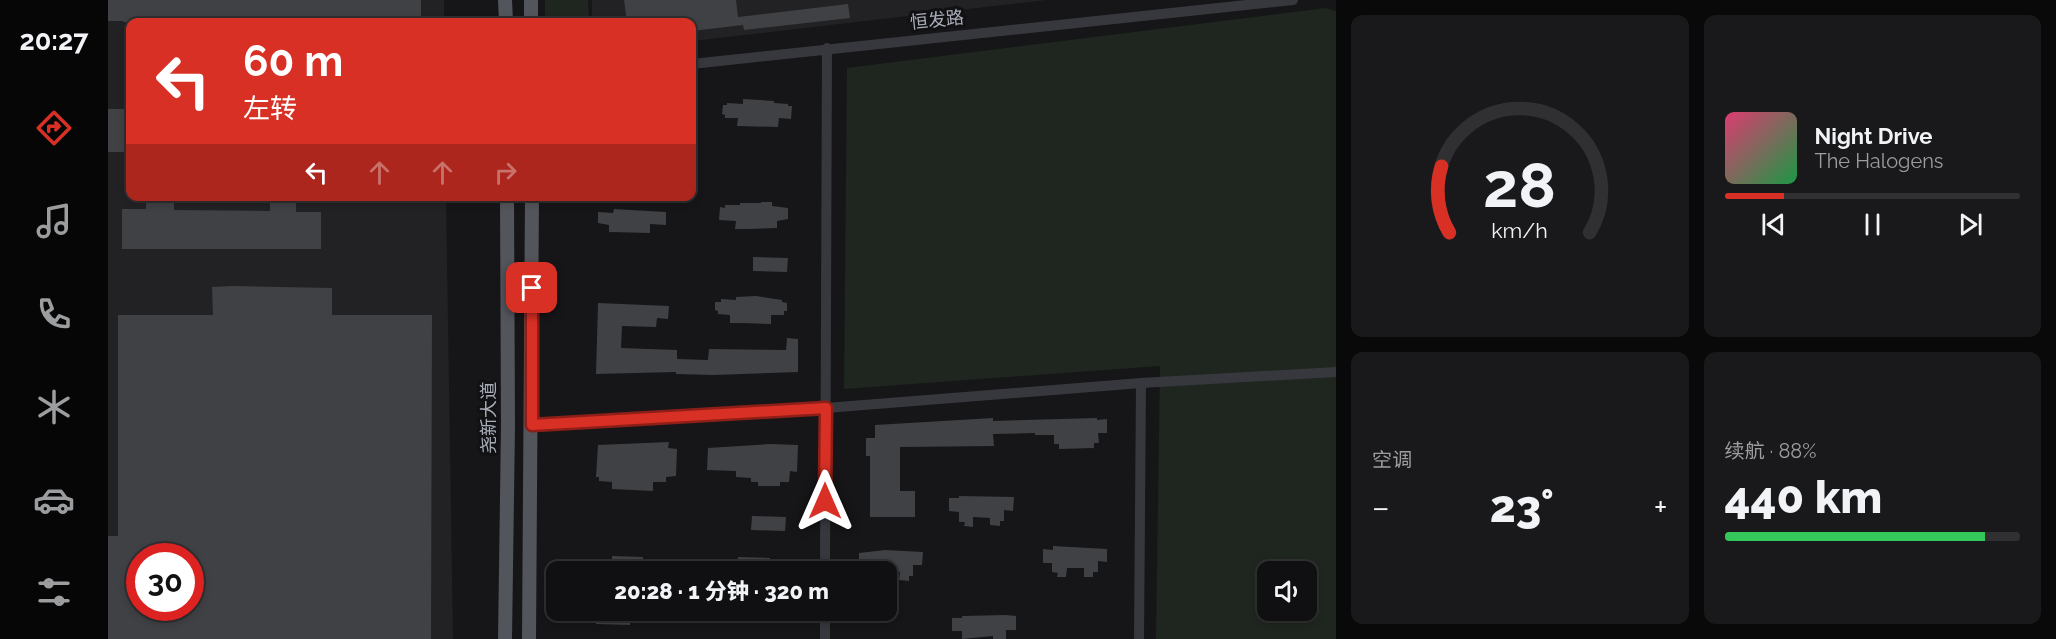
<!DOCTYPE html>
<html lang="zh">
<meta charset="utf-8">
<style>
:root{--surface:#101012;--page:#19191b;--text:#f1f3f6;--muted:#9c9d9f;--line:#303032;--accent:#d93025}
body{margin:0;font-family:Raleway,"Noto Sans SC",sans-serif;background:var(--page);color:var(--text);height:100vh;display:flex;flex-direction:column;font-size:22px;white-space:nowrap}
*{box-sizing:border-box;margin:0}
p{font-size:20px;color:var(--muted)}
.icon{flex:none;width:33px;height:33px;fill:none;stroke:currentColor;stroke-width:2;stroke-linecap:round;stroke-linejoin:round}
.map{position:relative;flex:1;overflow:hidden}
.side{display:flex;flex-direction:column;gap:15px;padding:15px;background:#09090a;width:720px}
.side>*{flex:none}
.top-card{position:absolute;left:18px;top:18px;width:570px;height:183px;border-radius:12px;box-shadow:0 3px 9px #0003,0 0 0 2px var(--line);background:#d93025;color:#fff;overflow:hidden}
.tools{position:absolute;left:1149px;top:561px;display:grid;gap:12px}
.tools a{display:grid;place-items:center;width:60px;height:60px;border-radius:12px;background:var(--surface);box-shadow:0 3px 9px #0003,0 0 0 2px var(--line);font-size:30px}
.speed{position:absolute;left:18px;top:543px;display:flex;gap:12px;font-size:30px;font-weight:700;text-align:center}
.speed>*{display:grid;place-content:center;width:78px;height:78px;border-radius:50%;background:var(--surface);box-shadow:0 3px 9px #0003,0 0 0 2px var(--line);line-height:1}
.speed .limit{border:9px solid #d22;background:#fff;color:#111}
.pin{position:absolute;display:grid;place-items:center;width:51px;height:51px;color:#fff;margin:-26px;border-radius:12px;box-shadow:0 3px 9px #0006}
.me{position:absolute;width:66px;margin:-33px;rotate:0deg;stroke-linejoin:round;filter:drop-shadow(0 0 4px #0008)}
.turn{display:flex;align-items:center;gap:21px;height:126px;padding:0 18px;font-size:27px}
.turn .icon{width:78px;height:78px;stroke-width:2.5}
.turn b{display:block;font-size:42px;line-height:51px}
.lanes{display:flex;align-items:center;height:57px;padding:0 18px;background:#0003;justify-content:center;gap:30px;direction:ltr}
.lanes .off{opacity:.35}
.big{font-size:45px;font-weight:800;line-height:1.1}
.side .card{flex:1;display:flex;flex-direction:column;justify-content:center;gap:9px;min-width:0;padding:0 21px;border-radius:12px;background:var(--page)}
.side .dial{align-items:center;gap:0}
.dial svg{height:156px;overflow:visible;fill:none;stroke:var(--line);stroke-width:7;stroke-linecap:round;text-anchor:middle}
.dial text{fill:var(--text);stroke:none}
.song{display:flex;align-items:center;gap:18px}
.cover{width:72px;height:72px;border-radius:9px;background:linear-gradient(135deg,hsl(340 70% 55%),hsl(140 70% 35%))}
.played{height:6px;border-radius:3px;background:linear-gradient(90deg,var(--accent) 20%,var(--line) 20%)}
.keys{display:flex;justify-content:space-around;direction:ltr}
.heat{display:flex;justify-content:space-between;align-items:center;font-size:33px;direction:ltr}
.charge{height:9px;border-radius:4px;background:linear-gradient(90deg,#34c759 88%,var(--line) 0)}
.side .tiles{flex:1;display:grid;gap:15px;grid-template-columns:repeat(2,1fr)}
.trip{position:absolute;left:438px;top:561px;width:351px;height:60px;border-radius:12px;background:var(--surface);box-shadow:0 3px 9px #0003,0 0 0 2px var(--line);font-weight:800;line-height:60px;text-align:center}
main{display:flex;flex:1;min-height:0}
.tabs{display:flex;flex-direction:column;width:108px;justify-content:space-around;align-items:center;background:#060607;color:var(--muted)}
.tabs .icon{width:42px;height:42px}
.tabs .selected{color:var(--accent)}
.tabs b{font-size:27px;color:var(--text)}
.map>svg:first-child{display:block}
</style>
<main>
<nav class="tabs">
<b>20:27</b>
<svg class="icon selected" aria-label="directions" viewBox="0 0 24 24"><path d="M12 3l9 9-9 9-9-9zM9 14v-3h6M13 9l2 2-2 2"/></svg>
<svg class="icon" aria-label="music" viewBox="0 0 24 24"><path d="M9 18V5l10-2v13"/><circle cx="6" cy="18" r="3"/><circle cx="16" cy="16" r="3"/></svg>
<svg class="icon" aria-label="phone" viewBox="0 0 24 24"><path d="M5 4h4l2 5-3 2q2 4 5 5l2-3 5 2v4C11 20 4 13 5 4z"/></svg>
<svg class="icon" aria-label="climate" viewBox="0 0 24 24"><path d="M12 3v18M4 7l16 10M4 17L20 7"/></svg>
<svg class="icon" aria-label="car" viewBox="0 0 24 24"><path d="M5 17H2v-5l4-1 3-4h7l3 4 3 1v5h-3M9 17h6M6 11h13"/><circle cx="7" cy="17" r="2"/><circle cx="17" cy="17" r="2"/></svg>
<svg class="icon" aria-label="filters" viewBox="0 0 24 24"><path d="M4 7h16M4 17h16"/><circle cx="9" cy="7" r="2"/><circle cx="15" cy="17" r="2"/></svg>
</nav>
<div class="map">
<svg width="1228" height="639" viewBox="0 0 1228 639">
<rect width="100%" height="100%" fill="#161618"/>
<path fill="#222225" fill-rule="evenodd" d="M0 0H336V22H22V196L338 197 345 639H0ZM32 556H82V608H32Z
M484 0H939L584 41V22H484Z"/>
<path fill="#1e261f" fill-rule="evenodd" d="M437 0H480L481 22H437Z
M1218 8 1228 11V639H1048L1052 366 736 389 739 68ZM1160 572H1198V610H1160Z"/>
<path fill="#404145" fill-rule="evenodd" d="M0 0H313V22H15V21H0Z
M516 0H628L630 17 740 4 742 18 636 30 635 25 584 31V22H519Z
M635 99 666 101V103L680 104V106H684L683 119 671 118 670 127 629 126 630 118H617V115L614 114 615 105H619V103L635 104Z
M0 109H22V152H0Z
M38 196H66V210L162 211V196H188V212H213V249H14V209H38Z
M653 202H664V206L680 208V219L669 221V228L640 229H627L628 221 611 220 612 207 617 208V205H632V203H653Z
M506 209 558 212V225L542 224V233L501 232V225L490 223V212L505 213Z
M645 257 680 258 679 272 645 271Z
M125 286 224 288V315H324L323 639H0V536H10V315H105L104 287ZM32 556H82V608H32Z
M648 296 674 300V302L679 303V311H676V315H663V324L634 323H622V315L610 314V311L607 310V302H613V299L628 300V297Z
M490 303 561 306 560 319 549 318 548 327 514 326 513 348 569 350V359L600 360 601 349 678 350 679 338 690 339V372L606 375 568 374V372L488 374Z
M885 418V421L989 418V420L999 419V433H990L991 443H986V448L951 449V444H946V435H927V433L885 434 886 446 792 447V491H807V517H762V456H758V438H767V425Z
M561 442 560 448 569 449 568 476 558 477V482H545V491L504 489V482L491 481V477H488L490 445Z
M663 444 690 445 689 472 682 471 681 482H672V486H650V482H643V478L628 477V471L599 470 600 448Z
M851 496 906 497 905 511 896 510V521H892V526L882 525V518L865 517V527L856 526 857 522H851V512L841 511V498H851Z
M644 516 678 517 677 531 643 530Z
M945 546 999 549V562L990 561V572H985V577H976V568H959L958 577H949L950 573 944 572V563H935V549L945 550Z
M777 550 815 552 814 565H805V576H801V581L791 580 792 572H761V566H751V553Z
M504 556 535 557V559H551V562H556V572H488V562H494V560H504Z
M630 557 662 558V560L672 561V563H678L677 572H609V562H615V560H630Z
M488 610 522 611V625L488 624Z
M898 615 908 616V630H898V639H885V636L854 639V631H844V618H854V616Z"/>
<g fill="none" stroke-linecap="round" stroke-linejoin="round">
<path stroke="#37383d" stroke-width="10" d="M584 64 1185 0
M424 425 718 408 1033 383 1228 372
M717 572 719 48
M717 639V610
M1031 639 1033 383"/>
<path stroke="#53555c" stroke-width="14" d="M397 0 398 22
M423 0V22
M397 639 400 426 399 196
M421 639 424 196"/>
</g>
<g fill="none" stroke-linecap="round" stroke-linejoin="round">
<defs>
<path id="route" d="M424 288V425L718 408 717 501"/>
</defs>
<use href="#route" stroke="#8d1f18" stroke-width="15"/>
<use href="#route" stroke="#d93025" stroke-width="10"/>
</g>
<g text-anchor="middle" stroke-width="6" stroke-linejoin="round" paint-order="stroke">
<g font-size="18" fill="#a8adb8" stroke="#111113">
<text transform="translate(829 20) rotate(-6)" y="6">恒发路</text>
<text transform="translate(381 418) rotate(-90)" y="6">尧新大道</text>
</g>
</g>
</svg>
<div class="tools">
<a><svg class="icon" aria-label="sound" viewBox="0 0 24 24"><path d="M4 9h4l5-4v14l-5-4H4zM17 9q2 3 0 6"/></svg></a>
</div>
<div class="speed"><div class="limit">30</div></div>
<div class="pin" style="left:424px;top:288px;background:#d93025"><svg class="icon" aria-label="arrive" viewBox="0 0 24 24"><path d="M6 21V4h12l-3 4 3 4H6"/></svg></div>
<svg class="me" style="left:717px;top:501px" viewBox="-20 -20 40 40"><path d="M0-17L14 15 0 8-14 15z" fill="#d93025" stroke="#fff" stroke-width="4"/></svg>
<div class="trip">20:28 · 1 分钟 · 320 m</div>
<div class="top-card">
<div class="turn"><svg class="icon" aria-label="left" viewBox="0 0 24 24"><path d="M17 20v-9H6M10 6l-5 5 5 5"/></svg><div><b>60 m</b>左转</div></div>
<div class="lanes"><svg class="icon" aria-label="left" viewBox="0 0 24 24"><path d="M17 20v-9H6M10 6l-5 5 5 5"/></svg><svg class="icon off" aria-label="ahead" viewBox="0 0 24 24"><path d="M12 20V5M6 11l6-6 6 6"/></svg><svg class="icon off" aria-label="ahead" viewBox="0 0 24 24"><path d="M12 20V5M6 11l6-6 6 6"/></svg><svg class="icon off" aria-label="right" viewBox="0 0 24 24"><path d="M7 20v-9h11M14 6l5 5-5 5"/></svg></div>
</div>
</div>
<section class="side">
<div class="tiles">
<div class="card dial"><svg viewBox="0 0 100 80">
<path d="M14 69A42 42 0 1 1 86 69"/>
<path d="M14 69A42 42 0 0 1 10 35" stroke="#d93025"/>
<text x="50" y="56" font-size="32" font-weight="700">28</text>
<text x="50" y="72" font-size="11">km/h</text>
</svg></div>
<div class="card">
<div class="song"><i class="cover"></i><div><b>Night Drive</b><p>The Halogens</p></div></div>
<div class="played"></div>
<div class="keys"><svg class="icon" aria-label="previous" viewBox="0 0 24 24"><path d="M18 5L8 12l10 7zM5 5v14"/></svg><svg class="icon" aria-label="pause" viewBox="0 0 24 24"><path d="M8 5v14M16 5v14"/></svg><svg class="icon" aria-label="next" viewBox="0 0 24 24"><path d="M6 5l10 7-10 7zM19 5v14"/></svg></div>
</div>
<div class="card"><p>空调</p>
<div class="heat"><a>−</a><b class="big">23°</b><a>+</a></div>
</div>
<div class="card"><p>续航 · 88%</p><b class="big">440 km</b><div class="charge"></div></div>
</div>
</section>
</main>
